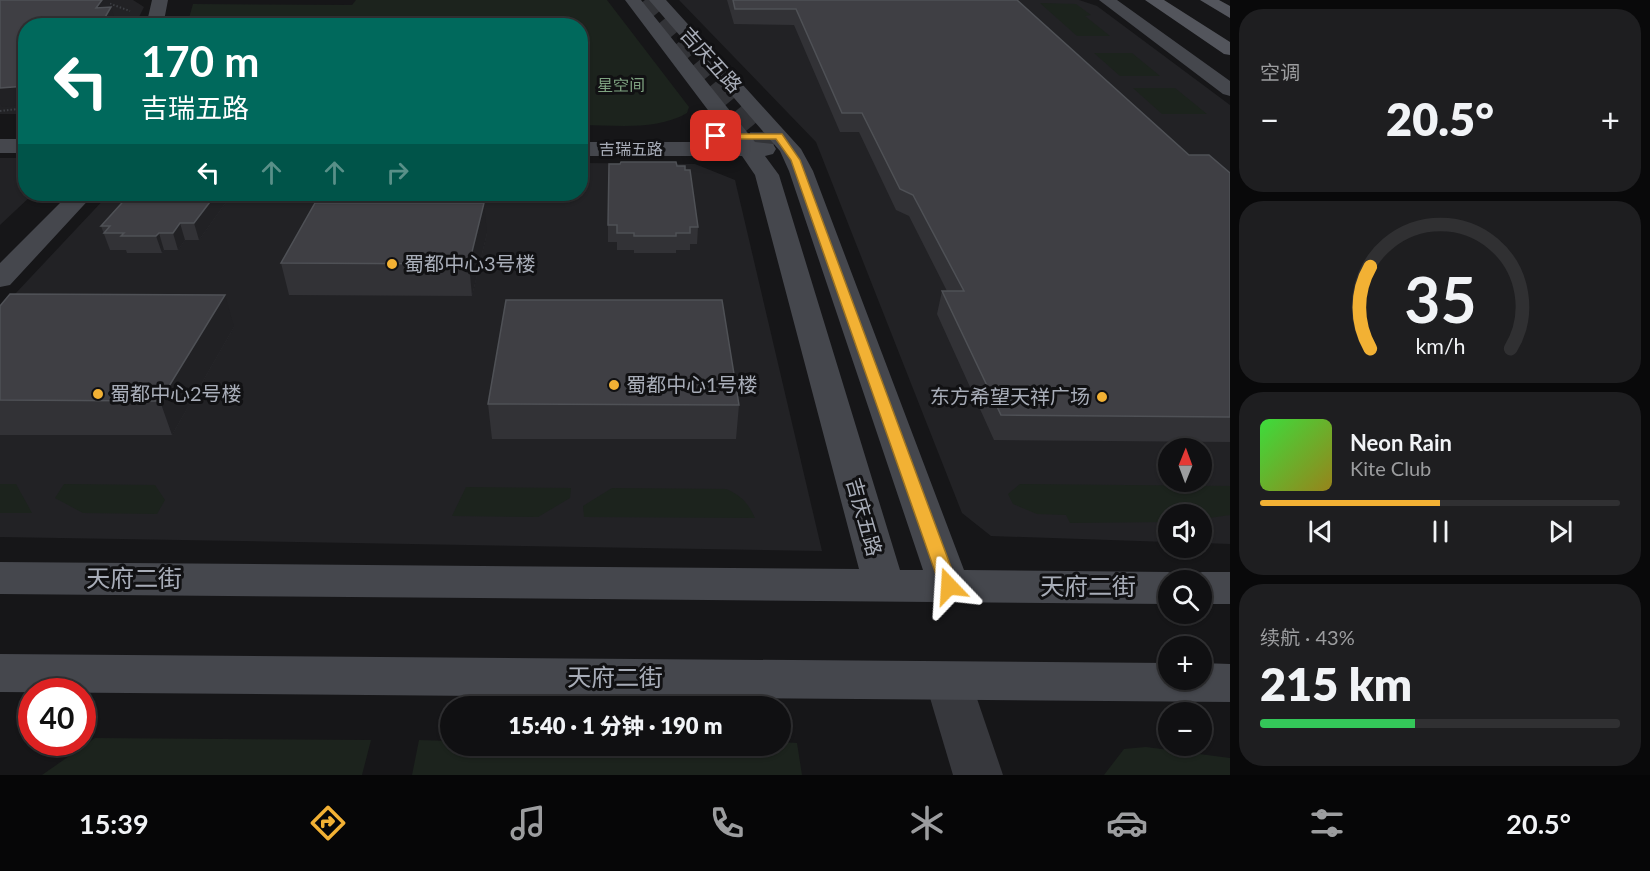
<!DOCTYPE html>
<html lang="zh">
<meta charset="utf-8">
<style>
:root{--surface:#101012;--page:#1e1e20;--text:#f1f3f6;--muted:#9c9d9f;--line:#303032;--accent:#f2b134}
body{margin:0;font-family:Lato,"Noto Sans SC",sans-serif;background:var(--page);color:var(--text);height:100vh;display:flex;flex-direction:column;font-size:22px;white-space:nowrap}
*{box-sizing:border-box;margin:0}
p{font-size:20px;color:var(--muted)}
.icon{flex:none;width:33px;height:33px;fill:none;stroke:currentColor;stroke-width:2;stroke-linecap:round;stroke-linejoin:round}
.map{position:relative;flex:1;overflow:hidden}
.sheet{display:flex;flex-direction:column;gap:9px;padding:9px;background:#09090a;width:420px}
.sheet>*{flex:none}
.banner{position:absolute;left:18px;top:18px;width:570px;height:183px;border-radius:24px;box-shadow:0 2px 4px #0004,0 0 0 2px var(--line);background:#00695c;color:#fff;overflow:hidden}
.needle{width:39px;rotate:1deg}
.fabs{position:absolute;left:1158px;top:438px;display:grid;gap:12px}
.fabs a{display:grid;place-items:center;width:54px;height:54px;border-radius:50%;background:var(--surface);box-shadow:0 2px 4px #0004,0 0 0 2px var(--line);font-size:30px}
.speed{position:absolute;left:18px;top:678px;display:flex;gap:12px;font-size:30px;font-weight:700;text-align:center}
.speed>*{display:grid;place-content:center;width:78px;height:78px;border-radius:50%;background:var(--surface);box-shadow:0 2px 4px #0004,0 0 0 2px var(--line);line-height:1}
.speed .limit{border:9px solid #d22;background:#fff;color:#111}
.pin{position:absolute;display:grid;place-items:center;width:51px;height:51px;color:#fff;margin:-26px;border-radius:12px;box-shadow:0 3px 9px #0006}
.me{position:absolute;width:66px;margin:-33px;rotate:340deg;stroke-linejoin:round;filter:drop-shadow(0 0 4px #0008)}
.turn{display:flex;align-items:center;gap:21px;height:126px;padding:0 24px;font-size:27px}
.turn .icon{width:78px;height:78px;stroke-width:2.5}
.turn b{display:block;font-size:42px;line-height:51px}
.lanes{display:flex;align-items:center;height:57px;padding:0 24px;background:#0003;justify-content:center;gap:30px;direction:ltr}
.lanes .off{opacity:.35}
.big{font-size:45px;font-weight:800;line-height:1.1}
.sheet .tile{flex:1;display:flex;flex-direction:column;justify-content:center;gap:9px;min-width:0;padding:0 21px;border-radius:24px;background:var(--page)}
.sheet .dial{align-items:center;gap:0}
.dial svg{height:156px;overflow:visible;fill:none;stroke:var(--line);stroke-width:7;stroke-linecap:round;text-anchor:middle}
.dial text{fill:var(--text);stroke:none}
.song{display:flex;align-items:center;gap:18px}
.cover{width:72px;height:72px;border-radius:9px;background:linear-gradient(135deg,hsl(120 70% 55%),hsl(50 70% 35%))}
.played{height:6px;border-radius:3px;background:linear-gradient(90deg,var(--accent) 50%,var(--line) 50%)}
.keys{display:flex;justify-content:space-around;direction:ltr}
.heat{display:flex;justify-content:space-between;align-items:center;font-size:33px;direction:ltr}
.charge{height:9px;border-radius:4px;background:linear-gradient(90deg,#34c759 43%,var(--line) 0)}
.trip{position:absolute;left:440px;top:696px;width:351px;height:60px;border-radius:30px;background:var(--surface);box-shadow:0 2px 4px #0004,0 0 0 2px var(--line);font-weight:800;line-height:60px;text-align:center}
.menu{display:flex;height:96px;justify-content:space-around;align-items:center;background:#060607;color:var(--muted)}
.menu .icon{width:42px;height:42px}
.menu .selected{color:var(--accent)}
.menu b{font-size:27px;color:var(--text)}
main{display:flex;flex:1;min-height:0}
.map>svg:first-child{display:block}
</style>
<main>
<div class="map">
<svg width="1230" height="775" viewBox="0 0 1230 775">
<rect width="100%" height="100%" fill="#161618"/>
<path fill="#222225" fill-rule="evenodd" d="M0 0H133L144 7 135 25 26 26 25 114H0Z
M679 0H1079L1097 6 1230 105V544L1202 543V514H1168V542L991 536 962 513 816 142ZM1168 448H1202V482H1168Z
M0 158H25L26 194H33L0 225Z
M581 163 695 164 735 180 822 551 0 537V310L109 194H580Z"/>
<path fill="#1c231d" d="M356 0H607L689 107 687 113C656 131 615 125 581 125L580 26 187 25 193 4 352 5Z
M1040 3 1076 4 1091 15 1085 16 1110 36H1077Z
M1094 53H1132L1160 76H1120Z
M1133 88H1175L1207 114H1162Z
M0 484H16L32 513H0Z
M64 484 155 485 165 500 157 514 83 513 55 498Z
M1020 484 1230 486V515L1202 519V514H1168V522L1070 523 1066 515 1037 514 1013 504 1008 494Z
M466 487 571 488 570 498 538 517 452 516Z
M612 488 726 489C742 496 748 503 755 518L584 517 583 506Z
M95 738 371 740 362 775H42Z
M419 740 450 741V746H780V742L797 743 802 775H412Z
M1146 747 1230 758V775H1104L1124 749Z"/>
<g fill="none" stroke-linecap="round" stroke-linejoin="round">
<path stroke="#333438" stroke-width="18" stroke-dasharray="18 9" stroke-linecap="butt" d="M645 0 722 93"/>
<path stroke="#333438" stroke-width="22" stroke-dasharray="22 11" stroke-linecap="butt" d="M717 143H763L721 92"/>
<path stroke="#3d3f44" stroke-width="2" stroke-dasharray="1.5 2" stroke-linecap="butt" d="M100 0 130 11
M0 111 26 108"/>
<path fill="#37383d" fill-rule="evenodd" d="M948 662 964 667 971 681 1003 775H953L925 681 932 667Z"/>
<path fill="#45474d" fill-rule="evenodd" d="M152 0H168L163 26H146Z
M625 0H641L755 142 773 144 776 149 773 154 765 156 779 175 900 570H923L789 171 780 151 649 0H666L801 149 813 171 964 570 1168 572 1183 577 1185 580H1168V604L0 594V562L859 569 755 175 742 156H580V142H732Z
M1099 0H1117L1230 81V96L1223 94Z
M0 139H26V153H0Z
M69 194H94L10 285 0 287V263Z
M1202 572H1230V604H1202V580H1185L1187 577Z
M0 654 1168 663V680H1202V663L1230 664V702L0 692Z"/>
<path fill="#53555c" fill-rule="evenodd" d="M1145 0H1164L1230 42V55L1224 54Z
M1200 0H1219L1230 6V18Z"/>
</g>
<path fill="#323236" d="M727 0H1017L1189 155 1230 173V442L994 440 937 314 942 291H947L909 216 896 210 859 132H840L794 25 734 24Z
M677 166 698 227 697 244H690V250H676V253H634V250H617V242H608V225Z
M130 194H232L199 240H185L178 250H164L162 253H127L126 250H110L101 226Z
M487 233 472 296 289 295 281 263Z
M0 306 234 327 172 435H0Z
M488 404 739 405 736 439H492Z"/>
<path fill="#212124" d="M102 0H109L116 23 114 26H100L96 8Z
M26 86V105L2 107 0 103V88Z
M216 194H232L199 240 194 223Z
M484 203 487 233 472 296 469 264Z
M180 223 185 240 178 250 173 233Z
M159 233 164 250 162 253 156 236Z
M225 295 234 327 172 435 160 401Z"/>
<path fill="#3f3f44" stroke="#4f5156" stroke-width="1.5" d="M0 0H102L96 8 111 7 100 26H26V86L0 88Z
M733 0H1017L1189 155H1209L1230 173V417L1001 415 942 291H964L913 195 900 189 862 113H842L796 9H735Z
M621 162H676L677 166H685V170H690L698 227H690V233H676V236H634V233H617V225H608L609 164H620Z
M130 194H216L194 223H180L173 233H159L156 236H121L124 233H104L110 226H101Z
M315 203H484L469 264 281 263Z
M10 294 225 295 160 401 0 400V306Z
M506 300H722L739 405 488 404Z"/>
<path fill="#f2b134" stroke="#9d7322" stroke-width="1.5" d="M713 134H782L800 160 958 586 955 590 949 592 943 590 940 586 791 160 776 139H716L711 136Z"/>
<g fill="#f2b134" stroke="#111113" stroke-width="2">
<circle cx="392" cy="264" r="6"/>
<circle cx="614" cy="385" r="6"/>
<circle cx="98" cy="394" r="6"/>
<circle cx="1102" cy="397" r="6"/>
</g>
<g text-anchor="middle" stroke-width="6" stroke-linejoin="round" paint-order="stroke">
<g font-size="16" fill="#7fa381" stroke="#111113">
<text x="621" y="91">星空间</text>
</g>
<g font-size="16" fill="#a8adb8" stroke="#111113">
<text x="631" y="155">吉瑞五路</text>
</g>
<g font-size="20" fill="#a8adb8" stroke="#111113">
<text transform="translate(711 60) rotate(48)" y="7">吉庆五路</text>
<text transform="translate(864 517) rotate(74)" y="7">吉庆五路</text>
</g>
<g font-size="20" fill="#a8adb8" stroke="#111113" text-anchor="start">
<text x="404" y="271">蜀都中心3号楼</text>
<text x="626" y="392">蜀都中心1号楼</text>
<text x="110" y="401">蜀都中心2号楼</text>
<text x="1090" y="404" text-anchor="end">东方希望天祥广场</text>
</g>
<g font-size="24" fill="#a8adb8" stroke="#111113">
<text x="134" y="587">天府二街</text>
<text x="1088" y="595">天府二街</text>
<text x="615" y="686">天府二街</text>
</g>
</g>
</svg>
<div class="fabs">
<a><svg class="needle" viewBox="-14 -14 28 28"><path d="M0-13l5 13h-10z" fill="#e53935"/><path d="M0 13l5-13h-10z" fill="#9c9d9f"/></svg></a>
<a><svg class="icon" aria-label="sound" viewBox="0 0 24 24"><path d="M4 9h4l5-4v14l-5-4H4zM17 9q2 3 0 6"/></svg></a>
<a><svg class="icon" aria-label="search" viewBox="0 0 24 24"><circle cx="10" cy="10" r="6"/><path d="M15 15l6 6"/></svg></a>
<a>+</a>
<a>−</a>
</div>
<div class="speed"><div class="limit">40</div></div>
<div class="pin" style="left:716px;top:136px;background:#d93025"><svg class="icon" aria-label="arrive" viewBox="0 0 24 24"><path d="M6 21V4h12l-3 4 3 4H6"/></svg></div>
<svg class="me" style="left:949px;top:586px" viewBox="-20 -20 40 40"><path d="M0-17L14 15 0 8-14 15z" fill="#f2b134" stroke="#fff" stroke-width="4"/></svg>
<div class="trip">15:40 · 1 分钟 · 190 m</div>
<div class="banner">
<div class="turn"><svg class="icon" aria-label="left" viewBox="0 0 24 24"><path d="M17 20v-9H6M10 6l-5 5 5 5"/></svg><div><b>170 m</b>吉瑞五路</div></div>
<div class="lanes"><svg class="icon" aria-label="left" viewBox="0 0 24 24"><path d="M17 20v-9H6M10 6l-5 5 5 5"/></svg><svg class="icon off" aria-label="ahead" viewBox="0 0 24 24"><path d="M12 20V5M6 11l6-6 6 6"/></svg><svg class="icon off" aria-label="ahead" viewBox="0 0 24 24"><path d="M12 20V5M6 11l6-6 6 6"/></svg><svg class="icon off" aria-label="right" viewBox="0 0 24 24"><path d="M7 20v-9h11M14 6l5 5-5 5"/></svg></div>
</div>
</div>
<section class="sheet">
<div class="tile"><p>空调</p>
<div class="heat"><a>−</a><b class="big">20.5°</b><a>+</a></div>
</div>
<div class="tile dial"><svg viewBox="0 0 100 80">
<path d="M14 69A42 42 0 1 1 86 69"/>
<path d="M14 69A42 42 0 0 1 14 27" stroke="#f2b134"/>
<text x="50" y="56" font-size="32" font-weight="700">35</text>
<text x="50" y="72" font-size="11">km/h</text>
</svg></div>
<div class="tile">
<div class="song"><i class="cover"></i><div><b>Neon Rain</b><p>Kite Club</p></div></div>
<div class="played"></div>
<div class="keys"><svg class="icon" aria-label="previous" viewBox="0 0 24 24"><path d="M18 5L8 12l10 7zM5 5v14"/></svg><svg class="icon" aria-label="pause" viewBox="0 0 24 24"><path d="M8 5v14M16 5v14"/></svg><svg class="icon" aria-label="next" viewBox="0 0 24 24"><path d="M6 5l10 7-10 7zM19 5v14"/></svg></div>
</div>
<div class="tile"><p>续航 · 43%</p><b class="big">215 km</b><div class="charge"></div></div>
</section>
</main>
<nav class="menu">
<b>15:39</b>
<svg class="icon selected" aria-label="directions" viewBox="0 0 24 24"><path d="M12 3l9 9-9 9-9-9zM9 14v-3h6M13 9l2 2-2 2"/></svg>
<svg class="icon" aria-label="music" viewBox="0 0 24 24"><path d="M9 18V5l10-2v13"/><circle cx="6" cy="18" r="3"/><circle cx="16" cy="16" r="3"/></svg>
<svg class="icon" aria-label="phone" viewBox="0 0 24 24"><path d="M5 4h4l2 5-3 2q2 4 5 5l2-3 5 2v4C11 20 4 13 5 4z"/></svg>
<svg class="icon" aria-label="climate" viewBox="0 0 24 24"><path d="M12 3v18M4 7l16 10M4 17L20 7"/></svg>
<svg class="icon" aria-label="car" viewBox="0 0 24 24"><path d="M5 17H2v-5l4-1 3-4h7l3 4 3 1v5h-3M9 17h6M6 11h13"/><circle cx="7" cy="17" r="2"/><circle cx="17" cy="17" r="2"/></svg>
<svg class="icon" aria-label="filters" viewBox="0 0 24 24"><path d="M4 7h16M4 17h16"/><circle cx="9" cy="7" r="2"/><circle cx="15" cy="17" r="2"/></svg>
<b>20.5°</b>
</nav>
